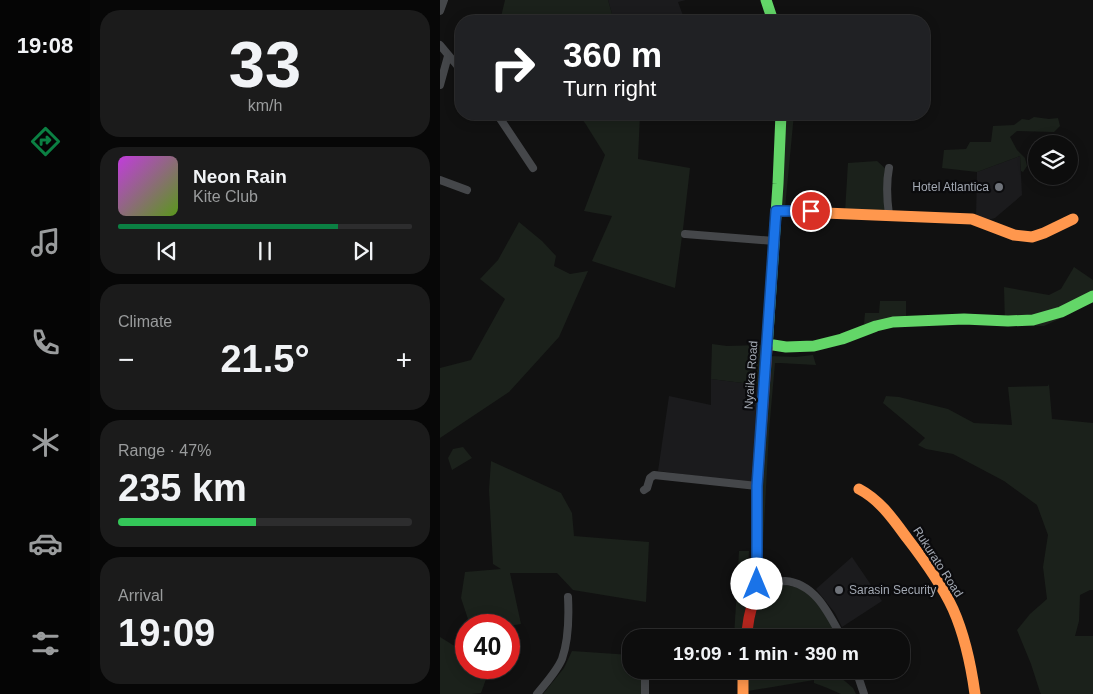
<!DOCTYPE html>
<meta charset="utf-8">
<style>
:root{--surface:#0d0d0d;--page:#1b1b1b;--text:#f1f3f6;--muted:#9a9c9d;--line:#2d2d2e;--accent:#0b8043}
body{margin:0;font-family:Helvetica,sans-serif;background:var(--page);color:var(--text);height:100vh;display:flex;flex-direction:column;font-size:19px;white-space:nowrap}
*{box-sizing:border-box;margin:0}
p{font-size:16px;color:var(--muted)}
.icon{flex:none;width:28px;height:28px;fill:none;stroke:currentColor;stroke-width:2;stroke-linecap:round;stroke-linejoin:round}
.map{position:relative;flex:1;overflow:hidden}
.side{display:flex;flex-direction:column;gap:10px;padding:10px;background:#070707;width:350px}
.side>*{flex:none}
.hud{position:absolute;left:15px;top:15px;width:475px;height:105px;border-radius:20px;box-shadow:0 2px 12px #0003,0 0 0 1px var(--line);background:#202124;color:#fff;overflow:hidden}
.buttons{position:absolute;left:588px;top:135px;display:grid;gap:10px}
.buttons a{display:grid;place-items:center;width:50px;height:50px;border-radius:50%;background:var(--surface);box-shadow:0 2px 12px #0003,0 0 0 1px var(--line);font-size:25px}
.speed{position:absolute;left:15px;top:614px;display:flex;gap:10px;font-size:25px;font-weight:700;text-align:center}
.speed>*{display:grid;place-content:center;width:65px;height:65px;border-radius:50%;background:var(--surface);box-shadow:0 2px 12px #0003,0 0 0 1px var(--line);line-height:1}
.speed .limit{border:8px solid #d22;background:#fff;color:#111}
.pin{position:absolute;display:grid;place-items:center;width:42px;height:42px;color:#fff;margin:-21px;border:2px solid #fff;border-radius:50%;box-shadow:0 1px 5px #0007}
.me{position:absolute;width:55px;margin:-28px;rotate:0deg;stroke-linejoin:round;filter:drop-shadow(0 0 4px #0008)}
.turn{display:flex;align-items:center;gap:18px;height:105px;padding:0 25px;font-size:22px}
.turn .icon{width:65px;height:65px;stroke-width:2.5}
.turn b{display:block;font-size:35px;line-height:42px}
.big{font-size:38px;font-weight:600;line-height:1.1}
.side .widget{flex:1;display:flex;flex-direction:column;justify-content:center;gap:8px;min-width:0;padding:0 18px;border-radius:20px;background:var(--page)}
.side .dial{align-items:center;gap:0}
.dial b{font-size:65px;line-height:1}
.song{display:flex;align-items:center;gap:15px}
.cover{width:60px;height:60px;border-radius:8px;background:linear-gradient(135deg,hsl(290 70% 55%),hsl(90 70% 35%))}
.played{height:5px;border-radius:2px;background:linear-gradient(90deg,var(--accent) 75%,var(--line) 75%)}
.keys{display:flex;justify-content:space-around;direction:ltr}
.heat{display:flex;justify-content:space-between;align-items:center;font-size:28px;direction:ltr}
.charge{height:8px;border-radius:4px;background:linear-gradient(90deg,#34c759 47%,var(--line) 0)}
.trip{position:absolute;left:182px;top:629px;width:288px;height:50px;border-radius:20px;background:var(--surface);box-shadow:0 2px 12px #0003,0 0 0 1px var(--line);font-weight:600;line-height:50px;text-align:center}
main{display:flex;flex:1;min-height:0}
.dock{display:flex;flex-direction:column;width:90px;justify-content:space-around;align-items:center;background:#050505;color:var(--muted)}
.dock .icon{width:35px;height:35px}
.dock .current{color:var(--accent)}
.dock b{font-size:22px;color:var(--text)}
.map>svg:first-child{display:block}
</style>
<main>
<nav class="dock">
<b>19:08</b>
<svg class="icon current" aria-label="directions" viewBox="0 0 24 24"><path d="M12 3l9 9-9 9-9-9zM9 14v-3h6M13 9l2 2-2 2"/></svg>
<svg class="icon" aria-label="music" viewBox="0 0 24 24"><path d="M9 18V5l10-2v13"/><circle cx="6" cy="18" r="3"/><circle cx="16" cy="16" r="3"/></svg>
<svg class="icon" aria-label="phone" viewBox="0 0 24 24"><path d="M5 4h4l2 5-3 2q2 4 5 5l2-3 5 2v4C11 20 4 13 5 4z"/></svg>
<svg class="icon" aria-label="climate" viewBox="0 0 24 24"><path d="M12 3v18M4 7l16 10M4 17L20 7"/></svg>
<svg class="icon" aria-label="car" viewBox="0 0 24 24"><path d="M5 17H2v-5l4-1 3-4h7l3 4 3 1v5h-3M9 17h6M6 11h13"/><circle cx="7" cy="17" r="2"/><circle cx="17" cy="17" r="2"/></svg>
<svg class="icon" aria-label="filters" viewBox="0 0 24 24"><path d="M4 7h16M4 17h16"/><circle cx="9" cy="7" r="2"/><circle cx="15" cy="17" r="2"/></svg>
</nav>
<section class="side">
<div class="widget dial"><b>33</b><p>km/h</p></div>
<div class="widget">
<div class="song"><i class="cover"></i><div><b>Neon Rain</b><p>Kite Club</p></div></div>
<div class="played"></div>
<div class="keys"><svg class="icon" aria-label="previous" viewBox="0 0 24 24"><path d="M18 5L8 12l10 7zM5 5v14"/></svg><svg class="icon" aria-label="pause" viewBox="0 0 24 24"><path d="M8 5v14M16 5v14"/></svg><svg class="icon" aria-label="next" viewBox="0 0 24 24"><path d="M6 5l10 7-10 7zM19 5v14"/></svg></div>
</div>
<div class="widget"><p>Climate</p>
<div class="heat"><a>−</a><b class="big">21.5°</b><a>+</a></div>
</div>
<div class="widget"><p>Range · 47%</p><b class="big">235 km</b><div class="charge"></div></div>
<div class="widget"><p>Arrival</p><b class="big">19:09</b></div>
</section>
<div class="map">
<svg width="653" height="694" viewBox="0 0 653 694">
<rect width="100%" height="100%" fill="#111"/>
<path fill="#1b1b1d" d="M168 0H246L238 2 245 21H174Z
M580 156 582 195 555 218 544 221 536 218 537 172Z
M271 379 319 385 313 483 218 471 229 396 271 405Z
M412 557 442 601 402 627 395 613 376 589Z"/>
<path fill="#1b211b" d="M65 0H168L174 21H60Z
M137 114H200L198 159 250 168 243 229 235 288 152 261 172 216 144 211 165 155 145 123Z
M346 114H354L345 208 341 207Z
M594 117 609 119 618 118 620 126 614 132 577 131 570 137 577 150 585 158 587 166 583 172 581 171 580 156 537 172 502 168 504 150 526 149 530 142H551L553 126 574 125 582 119 589 120Z
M437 161 447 170V213L405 212 408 163Z
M79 222 102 241 116 256 114 266 130 274 148 271 119 337 69 392 0 438V368L31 360 65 299 40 279 58 260Z
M634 267 653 280V299L630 314 604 326 565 325 564 287 609 295 621 289Z
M440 301H466V319L502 323 424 324 425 313H439Z
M272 344 287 346 322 345 319 385 271 379Z
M373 355 376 365 340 363H335L329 431 322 564 332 574 318 571 329 356 356 357Z
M609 384 612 419 653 423V590H650L640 595 639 621 635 636H653V694H601L600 692 591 664 577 630 590 614 607 599 603 567 608 535 597 505 564 481 513 454 486 449 478 445 485 438 443 403 446 396 459 397 508 409 534 423 572 425 568 387 608 386Z
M23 447 32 458 12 470 8 458 13 449Z
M51 461 121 493 132 513 134 536 209 542 206 602 133 590 117 573H70L81 624 69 626 30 625 21 598 25 572 61 569 53 564 49 490Z
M299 551H309L304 637 294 638Z
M317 581 356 587 362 586 391 620 398 638H312Z
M0 637 26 653V668H50L41 693 32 694H0Z
M132 651 191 655V670H201V694H103L124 668Z
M309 670H412L414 673 399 676 413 688 416 694H401L385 687 374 683V680L308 691Z"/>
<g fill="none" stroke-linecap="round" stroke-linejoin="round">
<path stroke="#45474a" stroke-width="8" d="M0 11 4 0
M0 45 21 70
M0 85 8 56
M57 114 93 168
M313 114 341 116
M0 180 27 190
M449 215C447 200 446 183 449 168
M245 234 334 241
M204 490 207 488 210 478 214 475 317 486
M317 584C326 583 336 581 345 581 375 583 389 614 402 638
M416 670 424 694
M97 694C105 684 117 671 122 659 129 639 129 617 128 597
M205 694V670"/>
<path stroke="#63d668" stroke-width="11" d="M326 0 333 21
M327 344 346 347 374 346 402 339 436 326 453 322 524 319 568 321 593 320 621 312 653 296
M327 348 338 184 341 114"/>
<path stroke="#ff974d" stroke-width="11" d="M336 211 532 219 574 235 592 237 604 233 633 219
M419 489C440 500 453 519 467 538 484 560 501 583 513 609 525 636 531 665 535 694
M303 670V694"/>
<path stroke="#b3261e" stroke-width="11" d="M306 638 309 618 317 584V486L327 348"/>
</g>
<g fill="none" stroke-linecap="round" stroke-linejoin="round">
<defs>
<path id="route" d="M317 584V486L336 211H371"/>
</defs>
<use href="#route" stroke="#114b97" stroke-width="12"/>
<use href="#route" stroke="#1a73e8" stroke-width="9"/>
</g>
<g fill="#6f737a" stroke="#0b0b0d" stroke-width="2">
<circle cx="559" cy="187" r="5"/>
<circle cx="399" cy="590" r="5"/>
</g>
<g text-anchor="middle" stroke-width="4.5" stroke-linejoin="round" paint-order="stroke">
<g font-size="12" fill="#a2a8b2" stroke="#0b0b0d" text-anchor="end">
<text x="549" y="191">Hotel Atlantica</text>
<text x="409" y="594" text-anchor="start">Sarasin Security</text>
</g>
<g font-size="12" fill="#a2a8b2" stroke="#0b0b0d">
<text transform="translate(311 375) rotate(-86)" y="4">Nyaika Road</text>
<text transform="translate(498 562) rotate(57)" y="4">Rukurato Road</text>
</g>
</g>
</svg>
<div class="buttons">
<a><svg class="icon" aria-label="layers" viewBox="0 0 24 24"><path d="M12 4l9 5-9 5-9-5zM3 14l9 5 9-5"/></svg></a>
</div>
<div class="speed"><div class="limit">40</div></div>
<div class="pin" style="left:371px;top:211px;background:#d93025"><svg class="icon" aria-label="arrive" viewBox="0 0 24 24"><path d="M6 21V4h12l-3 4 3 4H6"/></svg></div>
<svg class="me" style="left:317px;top:584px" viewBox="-20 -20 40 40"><circle r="19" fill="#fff"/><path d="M0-13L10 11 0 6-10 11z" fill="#1a73e8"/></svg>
<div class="trip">19:09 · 1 min · 390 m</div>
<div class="hud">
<div class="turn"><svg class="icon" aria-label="right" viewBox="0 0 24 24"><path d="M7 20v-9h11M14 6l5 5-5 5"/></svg><div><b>360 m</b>Turn right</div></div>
</div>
</div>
</main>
